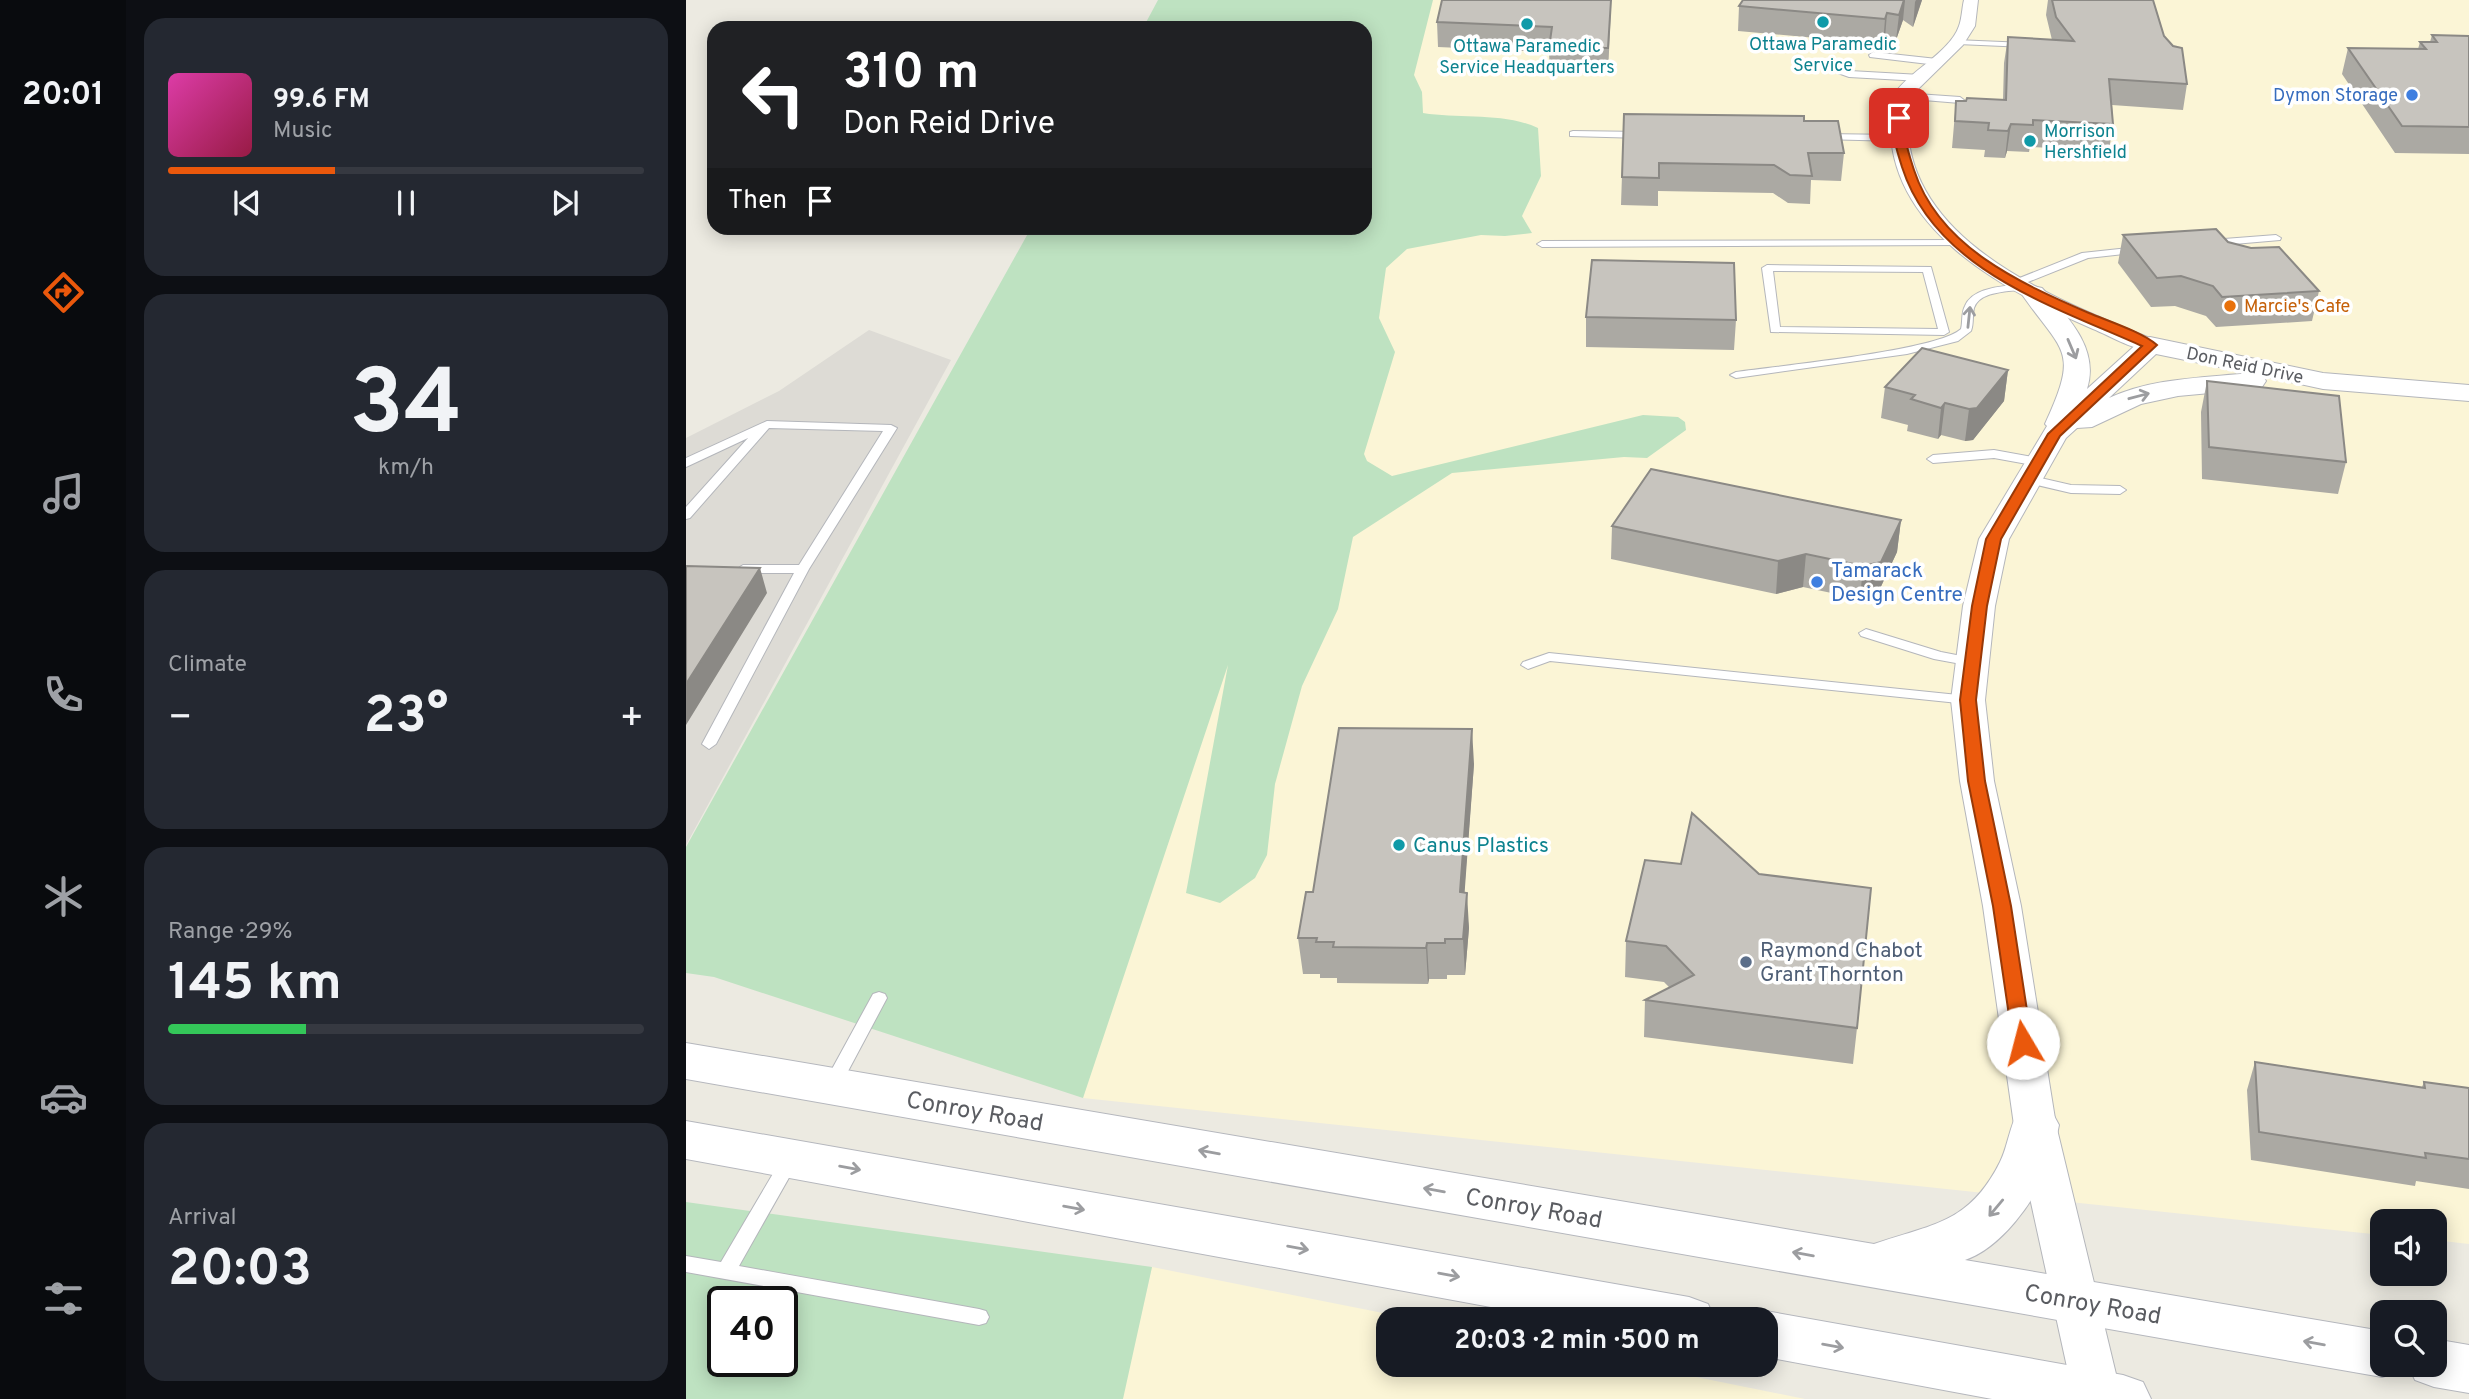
<!DOCTYPE html>
<meta charset="utf-8">
<style>
:root{--surface:#171b24;--page:#242831;--text:#f1f3f6;--muted:#9ea1a6;--line:#363941;--accent:#ea580c}
body{margin:0;font-family:Overpass,sans-serif;background:var(--page);color:var(--text);height:100vh;display:flex;flex-direction:column;font-size:26px;white-space:nowrap}
*{box-sizing:border-box;margin:0}
p{font-size:23px;color:var(--muted)}
.icon{flex:none;width:38px;height:38px;fill:none;stroke:currentColor;stroke-width:2;stroke-linecap:round;stroke-linejoin:round}
.map{position:relative;flex:1;overflow:hidden}
.drawer{display:flex;flex-direction:column;gap:18px;padding:18px;background:#0d0f14;width:560px}
.drawer>*{flex:none}
.hud{position:absolute;left:21px;top:21px;width:665px;height:214px;border-radius:21px;box-shadow:0 4px 18px #0003;background:#202124;color:#fff;overflow:hidden}
.tools{position:absolute;left:1684px;top:1209px;display:grid;gap:14px}
.tools a{display:grid;place-items:center;width:77px;height:77px;border-radius:14px;background:var(--surface);box-shadow:0 4px 18px #0003;font-size:35px}
.speed{position:absolute;left:21px;top:1286px;display:flex;gap:14px;font-size:35px;font-weight:700;text-align:center}
.speed>*{display:grid;place-content:center;width:91px;height:91px;border-radius:50%;background:var(--surface);box-shadow:0 4px 18px #0003;line-height:1}
.speed .limit{border:4px solid #111;border-radius:10px;background:#fff;color:#111}
.pin{position:absolute;display:grid;place-items:center;width:60px;height:60px;color:#fff;margin:-30px;border-radius:14px;box-shadow:0 4px 10px #0006}
.me{position:absolute;width:77px;margin:-38px;rotate:352deg;stroke-linejoin:round;filter:drop-shadow(0 0 5px #0008)}
.turn{display:flex;align-items:center;gap:24px;height:147px;padding:0 21px;font-size:32px}
.turn .icon{width:91px;height:91px;stroke-width:2.5}
.turn b{display:block;font-size:49px;line-height:60px}
.then{display:flex;align-items:center;height:66px;padding:0 21px;background:#0003;gap:14px;font-size:26px}
.big{font-size:52px;font-weight:700;line-height:1.1}
.drawer .widget{flex:1;display:flex;flex-direction:column;justify-content:center;gap:10px;min-width:0;padding:0 24px;border-radius:21px;background:var(--page)}
.drawer .dial{align-items:center;gap:0}
.dial b{font-size:91px;line-height:1}
.song{display:flex;align-items:center;gap:21px}
.cover{width:84px;height:84px;border-radius:10px;background:linear-gradient(135deg,hsl(320 70% 55%),hsl(340 70% 35%))}
.played{height:7px;border-radius:4px;background:linear-gradient(90deg,var(--accent) 35%,var(--line) 35%)}
.keys{display:flex;justify-content:space-around;direction:ltr}
.heat{display:flex;justify-content:space-between;align-items:center;font-size:38px;direction:ltr}
.charge{height:10px;border-radius:5px;background:linear-gradient(90deg,#34c759 29%,var(--line) 0)}
.trip{position:absolute;left:690px;top:1307px;width:402px;height:70px;border-radius:21px;background:var(--surface);box-shadow:0 4px 18px #0003;font-weight:700;line-height:70px;text-align:center}
main{display:flex;flex:1;min-height:0}
.menu{display:flex;flex-direction:column;width:126px;justify-content:space-around;align-items:center;background:#090b0e;color:var(--muted)}
.menu .icon{width:49px;height:49px}
.menu .active{color:var(--accent)}
.menu b{font-size:32px;color:var(--text)}
.map>svg:first-child{display:block}
</style>
<main>
<nav class="menu">
<b>20:01</b>
<svg class="icon active" aria-label="directions" viewBox="0 0 24 24"><path d="M12 3l9 9-9 9-9-9zM9 14v-3h6M13 9l2 2-2 2"/></svg>
<svg class="icon" aria-label="music" viewBox="0 0 24 24"><path d="M9 18V5l10-2v13"/><circle cx="6" cy="18" r="3"/><circle cx="16" cy="16" r="3"/></svg>
<svg class="icon" aria-label="phone" viewBox="0 0 24 24"><path d="M5 4h4l2 5-3 2q2 4 5 5l2-3 5 2v4C11 20 4 13 5 4z"/></svg>
<svg class="icon" aria-label="climate" viewBox="0 0 24 24"><path d="M12 3v18M4 7l16 10M4 17L20 7"/></svg>
<svg class="icon" aria-label="car" viewBox="0 0 24 24"><path d="M5 17H2v-5l4-1 3-4h7l3 4 3 1v5h-3M9 17h6M6 11h13"/><circle cx="7" cy="17" r="2"/><circle cx="17" cy="17" r="2"/></svg>
<svg class="icon" aria-label="filters" viewBox="0 0 24 24"><path d="M4 7h16M4 17h16"/><circle cx="9" cy="7" r="2"/><circle cx="15" cy="17" r="2"/></svg>
</nav>
<section class="drawer">
<div class="widget">
<div class="song"><i class="cover"></i><div><b>99.6 FM</b><p>Music</p></div></div>
<div class="played"></div>
<div class="keys"><svg class="icon" aria-label="previous" viewBox="0 0 24 24"><path d="M18 5L8 12l10 7zM5 5v14"/></svg><svg class="icon" aria-label="pause" viewBox="0 0 24 24"><path d="M8 5v14M16 5v14"/></svg><svg class="icon" aria-label="next" viewBox="0 0 24 24"><path d="M6 5l10 7-10 7zM19 5v14"/></svg></div>
</div>
<div class="widget dial"><b>34</b><p>km/h</p></div>
<div class="widget"><p>Climate</p>
<div class="heat"><a>−</a><b class="big">23°</b><a>+</a></div>
</div>
<div class="widget"><p>Range · 29%</p><b class="big">145 km</b><div class="charge"></div></div>
<div class="widget"><p>Arrival</p><b class="big">20:03</b></div>
</section>
<div class="map">
<svg width="1783" height="1399" viewBox="0 0 1783 1399">
<rect width="100%" height="100%" fill="#eceae1"/>
<path fill="#fbf5d6" d="M738 0H1783V1244L1748 1240V1222H1696V1235L397 1098 667 228H679Z
M466 1267 727 1319 702 1320V1365H951L1119 1399H436Z"/>
<path fill="#dddbd5" d="M183 330 265 360 0 845V438L93 391Z"/>
<path fill="#bee2c1" fill-rule="evenodd" d="M472 0H747L728 75 736 92 737 113C774 119 817 112 852 128L855 176 836 216 846 233 819 236 795 235 721 249 700 268 693 318 709 352 678 454 681 461 706 476 957 415 992 417 999 422 1000 430 961 458 938 457 766 473 667 537 652 609 616 686 589 784 581 855 569 878 534 903 500 893 542 665 397 1098 28 977 0 973V847L345 228H679V28H457Z
M0 1202 466 1267 437 1399H0ZM37 1302H96V1362H37Z"/>
<g fill="none" stroke-linecap="round" stroke-linejoin="round">
<defs>
<path id="service" d="M1269 40 1340 43 1344 45 1340 47 1272 44H1269Z
M1187 52 1251 59 1255 62 1251 65 1184 57 1183 55Z
M1152 67 1164 71 1235 75 1239 78 1235 81 1163 77 1149 72V68Z
M1216 93 1274 97 1278 100 1274 103 1213 98 1212 96Z
M887 131 956 132 961 135 956 138 884 136V132Z
M1137 134 1212 135 1217 138 1212 141 1134 139V135Z
M1590 235 1595 238 1594 240 1525 246 1520 243 1525 240Z
M1271 240 1276 243 1275 245 856 247 851 244 856 241Z
M1452 247 1457 250 1456 252 1402 258 1337 284 1341 287 1340 289C1325 292 1294 290 1288 308 1286 316 1288 323 1285 331L1272 341 1221 354 1050 378 1044 375 1050 372C1090 366 1251 351 1275 329 1277 322 1275 313 1279 306 1286 289 1311 287 1326 285V281L1396 253Z
M1081 265 1245 267 1263 332 1258 335 1085 332 1076 268ZM1087 271 1237 272 1252 329 1094 327Z
M81 421 205 425 211 428 123 569 30 744 23 749 16 744 108 573H57L51 569 57 565H113L197 431 83 428 4 518 0 519V507L62 438 0 467V458Z
M1308 450 1352 458 1358 462 1352 466 1308 458 1247 463 1241 459 1247 455Z
M1342 475 1385 485 1434 486 1440 490 1434 494 1385 493 1338 482 1336 479 1338 476Z
M1180 629 1255 652 1291 659 1293 662 1286 666 1248 659 1175 636 1173 633Z
M863 653 1282 696 1289 700 1282 704 864 661 842 669 835 665 837 662Z
M193 992 199 994 201 998 152 1090 146 1092 140 1090 137 1085 140 1080 187 994Z
M104 1153 110 1155 113 1160 53 1266 293 1309 300 1311 303 1317 300 1323 293 1325 0 1272V1256L35 1262 98 1155Z"/>
<path id="minor" d="M1278 0H1292L1289 26 1277 45 1224 97C1200 237 1370 299 1471 341L1474 345 1471 349C1452 354 1425 336 1407 329 1320 292 1197 228 1205 116 1205 110 1205 101 1208 95 1220 73 1264 53 1273 26 1276 18 1276 8 1278 0Z"/>
<path id="tertiary" d="M1347 286 1356 288C1381 316 1414 348 1401 389L1455 340 1464 337 1637 373 1783 385V401L1637 389 1577 376 1580 381 1576 387 1567 389 1492 396 1455 404 1406 427 1391 428 1380 438 1323 539 1309 606 1299 700 1308 781 1335 906 1370 1125 1436 1399H1388L1328 1125 1297 906 1274 781 1265 700 1277 606 1293 539 1361 426 1359 424C1394 348 1377 354 1335 293L1338 288ZM1470 354 1563 373C1516 378 1466 378 1423 398Z"/>
<path id="secondary" d="M0 1043 1188 1244C1246 1224 1283 1224 1314 1162 1322 1146 1323 1128 1332 1112L1349 1106 1366 1112 1373 1125C1370 1139 1368 1155 1362 1168 1348 1202 1315 1248 1279 1260L1696 1331V1365H1718L1715 1371 1696 1377 0 1079Z
M0 1121 1003 1297 1022 1304 1029 1320H876L0 1159Z
M1080 1311 1437 1375 1457 1382 1465 1399H1306L1080 1357V1320H1060Z
M1748 1339 1783 1345V1393L1748 1387 1729 1380 1722 1365H1748Z"/>
</defs>
<use href="#service" stroke="#b4b6bb" stroke-width="2"/>
<use href="#minor" stroke="#b4b6bb" stroke-width="2"/>
<use href="#tertiary" stroke="#b4b6bb" stroke-width="2"/>
<use href="#secondary" stroke="#b5b7bd" stroke-width="2"/>
<use href="#service" fill="#fff" fill-rule="evenodd"/>
<use href="#minor" fill="#fff" fill-rule="evenodd"/>
<use href="#tertiary" fill="#fff" fill-rule="evenodd"/>
<use href="#secondary" fill="#fff" fill-rule="evenodd"/>
</g>
<path fill="#aba9a3" d="M1057 0H1236L1227 27 1217 20 1210 40 1199 38 1197 44 1052 31 1053 6Z
M1362 0H1467L1478 36 1501 84 1497 110 1426 105 1427 124 1423 151 1344 147 1343 152 1321 151 1319 158 1298 157 1299 150 1266 148 1270 101 1317 100 1318 63 1322 37 1366 40 1360 15Z
M925 7 922 74 864 73 863 52 752 47 751 22Z
M1746 35 1783 36V154L1709 153 1656 74 1662 48 1732 49 1734 42H1744Z
M938 114 1118 121 1158 153 1155 181 1125 180 1124 204 1102 203 1087 193 972 191V206L935 205Z
M1437 235 1542 242 1633 291 1626 321 1530 327 1520 316 1489 306 1465 307 1432 263Z
M900 317 1050 320 1048 350 900 347Z
M1322 370 1318 401 1287 440 1279 441 1255 435 1252 439 1221 431 1222 425 1195 418 1199 387Z
M1521 381 1660 462 1652 494 1516 479 1515 412Z
M1215 520 1211 552 1191 595 1174 599 1117 587 1090 594 925 559 926 526Z
M788 764 778 893 783 928 779 975H761V979H743L742 984 651 983V978H634V974H617L612 938 627 892Z
M959 860 1171 1028 1167 1064 958 1037 959 1000 984 988 978 982 939 977 940 941Z
M1569 1062 1736 1087 1738 1082 1783 1088V1189L1730 1181 1729 1186 1565 1160 1561 1090Z"/>
<path fill="#8b8985" d="M1218 0H1219L1217 20 1210 40 1213 15Z
M1230 0H1236L1227 27 1229 2Z
M1201 13 1199 38 1197 44 1199 19Z
M1325 124 1321 151 1319 158 1322 131Z
M1322 370 1318 401 1287 440 1279 441 1283 409Z
M1259 403 1255 435 1252 439 1255 408Z
M1215 520 1211 552 1191 595 1174 599 1177 566Z
M1120 554 1117 587 1090 594 1092 561Z
M74 568 81 593 0 725V684Z
M786 729 788 764 776 928 774 892Z
M781 893 783 928 779 975 777 939Z
M741 943 743 979 742 984 740 948Z"/>
<path fill="#c7c4be" stroke="#8b8985" stroke-width="2" d="M756 0H925L922 48H863L866 27 751 22Z
M1057 0H1218L1213 15 1201 13 1199 19 1053 6Z
M1366 0H1467L1478 36 1487 46 1496 48 1501 84 1423 79 1427 124 1347 120V125L1325 124 1322 131 1302 130 1303 123 1269 121 1270 101H1280L1281 98 1320 100 1322 37 1388 41 1370 17Z
M1746 35 1783 36V127L1716 126 1662 48 1740 49 1734 42H1751Z
M938 114 1118 116V121H1152L1158 153H1122L1126 176 1104 175 1088 165 973 163V178L936 177Z
M1530 229 1542 242 1565 248 1593 247 1633 291 1536 297 1527 286 1495 276 1471 278 1437 235Z
M906 260 1048 263 1050 320 900 317Z
M1236 348 1322 370 1291 408 1283 409 1259 403 1255 408 1225 399 1229 395 1199 387Z
M1521 381 1653 396 1660 462 1523 447Z
M965 469 1215 520 1195 562 1177 566 1120 554 1092 561 926 526Z
M0 566 74 568 0 684Z
M653 728 786 729 774 892 781 893 777 939H759V943H741L740 948 647 947 648 942H630L631 938H612L620 892H627Z
M1006 813 1073 874 1185 888 1171 1028 959 1000 1008 975 980 946 940 941 959 860 995 864Z
M1569 1062 1739 1088 1738 1082 1783 1088V1159L1739 1153 1740 1158 1573 1132Z"/>
<defs><path id="oneway-shaft" d="M-6 0H5M1.5-3L5.5 0L1.5 3" fill="none" stroke-width="1.6" stroke-linecap="round" stroke-linejoin="round" transform="scale(1.75)"/></defs>
<g stroke="#9c9da0">
<use href="#oneway-shaft" transform="translate(1283 317) rotate(-84)"/>
<use href="#oneway-shaft" transform="translate(1386 349) rotate(67)"/>
<use href="#oneway-shaft" transform="translate(1453 396) rotate(-15)"/>
<use href="#oneway-shaft" transform="translate(523 1152) rotate(-170)"/>
<use href="#oneway-shaft" transform="translate(164 1168) rotate(10)"/>
<use href="#oneway-shaft" transform="translate(748 1190) rotate(-170)"/>
<use href="#oneway-shaft" transform="translate(388 1208) rotate(10)"/>
<use href="#oneway-shaft" transform="translate(1310 1208) rotate(130)"/>
<use href="#oneway-shaft" transform="translate(612 1248) rotate(10)"/>
<use href="#oneway-shaft" transform="translate(1117 1254) rotate(-170)"/>
<use href="#oneway-shaft" transform="translate(763 1275) rotate(10)"/>
<use href="#oneway-shaft" transform="translate(1628 1343) rotate(-170)"/>
<use href="#oneway-shaft" transform="translate(1147 1346) rotate(10)"/>
</g>
<path fill="#ea580c" stroke="#983908" stroke-width="2" d="M1210 116 1219 118C1217 138 1222 151 1228 170 1253 247 1334 283 1403 313 1422 321 1456 332 1471 345L1374 436 1315 539 1301 606 1290 700 1299 781 1325 906 1346 1043 1343 1048 1337 1050 1330 1048 1327 1043 1307 906 1282 781 1274 700 1286 606 1300 539 1362 434 1456 346C1367 306 1249 270 1216 167 1211 150 1204 134 1210 116Z"/>
<g fill="#0f9aa8" stroke="#fff" stroke-width="2.5">
<circle cx="1137" cy="22" r="7"/>
<circle cx="841" cy="24" r="7"/>
<circle cx="1344" cy="141" r="7"/>
<circle cx="713" cy="845" r="7"/>
</g>
<g fill="#3f7fe0" stroke="#fff" stroke-width="2.5">
<circle cx="1726" cy="95" r="7"/>
<circle cx="1131" cy="582" r="7"/>
</g>
<circle fill="#e8710a" stroke="#fff" stroke-width="2.5" cx="1544" cy="306" r="7"/>
<circle fill="#5c6f8a" stroke="#fff" stroke-width="2.5" cx="1060" cy="962" r="7"/>
<g text-anchor="middle" stroke-width="7" stroke-linejoin="round" paint-order="stroke">
<g font-size="18" fill="#0d838f" stroke="#fff">
<text x="1137" y="50">Ottawa Paramedic<tspan x="1137" dy="21">Service</tspan></text>
<text x="841" y="52">Ottawa Paramedic<tspan x="841" dy="21">Service Headquarters</tspan></text>
<text x="1358" y="137" text-anchor="start">Morrison<tspan x="1358" dy="21">Hershfield</tspan></text>
</g>
<g font-size="18" fill="#366cbe" stroke="#fff" text-anchor="end">
<text x="1712" y="101">Dymon Storage</text>
</g>
<g font-size="18" fill="#c56008" stroke="#fff" text-anchor="start">
<text x="1558" y="312">Marcie's Cafe</text>
</g>
<g font-size="18" fill="#5a5c61" stroke="#fff">
<text transform="translate(1559 365) rotate(12)" y="6">Don Reid Drive</text>
</g>
<g font-size="21" fill="#366cbe" stroke="#fff" text-anchor="start">
<text x="1145" y="577">Tamarack<tspan x="1145" dy="24">Design Centre</tspan></text>
</g>
<g font-size="21" fill="#0d838f" stroke="#fff" text-anchor="start">
<text x="727" y="852">Canus Plastics</text>
</g>
<g font-size="21" fill="#4e5e75" stroke="#fff" text-anchor="start">
<text x="1074" y="957">Raymond Chabot<tspan x="1074" dy="24">Grant Thornton</tspan></text>
</g>
<g font-size="24" fill="#5a5c61" stroke="#fff">
<text transform="translate(289 1111) rotate(10)" y="8">Conroy Road</text>
<text transform="translate(848 1208) rotate(10)" y="8">Conroy Road</text>
<text transform="translate(1407 1304) rotate(10)" y="8">Conroy Road</text>
</g>
</g>
</svg>
<div class="tools">
<a><svg class="icon" aria-label="sound" viewBox="0 0 24 24"><path d="M4 9h4l5-4v14l-5-4H4zM17 9q2 3 0 6"/></svg></a>
<a><svg class="icon" aria-label="search" viewBox="0 0 24 24"><circle cx="10" cy="10" r="6"/><path d="M15 15l6 6"/></svg></a>
</div>
<div class="speed"><div class="limit">40</div></div>
<div class="pin" style="left:1213px;top:118px;background:#d93025"><svg class="icon" aria-label="arrive" viewBox="0 0 24 24"><path d="M6 21V4h12l-3 4 3 4H6"/></svg></div>
<svg class="me" style="left:1337px;top:1043px" viewBox="-20 -20 40 40"><circle r="19" fill="#fff"/><path d="M0-13L10 11 0 6-10 11z" fill="#ea580c"/></svg>
<div class="trip">20:03 · 2 min · 500 m</div>
<div class="hud">
<div class="turn"><svg class="icon" aria-label="left" viewBox="0 0 24 24"><path d="M17 20v-9H6M10 6l-5 5 5 5"/></svg><div><b>310 m</b>Don Reid Drive</div></div>
<div class="then">Then<svg class="icon" aria-label="arrive" viewBox="0 0 24 24"><path d="M6 21V4h12l-3 4 3 4H6"/></svg></div>
</div>
</div>
</main>
